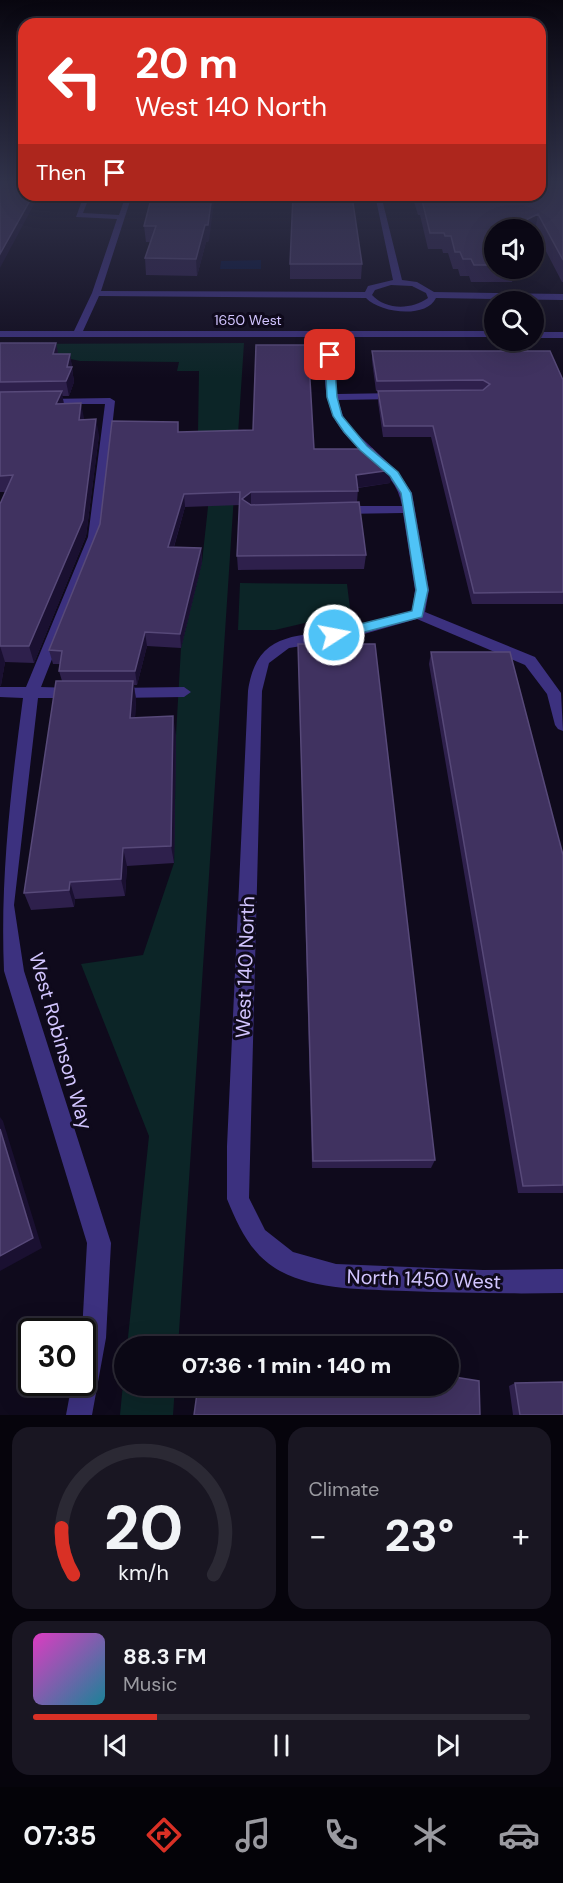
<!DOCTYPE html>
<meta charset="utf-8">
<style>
:root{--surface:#0b0815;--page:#191622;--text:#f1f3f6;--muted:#9a9aa0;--line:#2b2934;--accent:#d93025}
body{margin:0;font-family:"DM Sans",sans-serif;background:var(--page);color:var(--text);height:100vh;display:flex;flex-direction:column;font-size:22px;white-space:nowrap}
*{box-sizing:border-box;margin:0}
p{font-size:20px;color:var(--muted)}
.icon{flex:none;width:33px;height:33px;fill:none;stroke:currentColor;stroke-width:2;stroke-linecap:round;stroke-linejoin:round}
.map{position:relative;height:1415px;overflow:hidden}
.drawer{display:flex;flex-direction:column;gap:12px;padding:12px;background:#06040c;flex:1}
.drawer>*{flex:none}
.top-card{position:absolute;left:18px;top:18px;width:528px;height:183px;border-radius:18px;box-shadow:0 6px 24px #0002,0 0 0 2px var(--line);background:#d93025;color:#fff;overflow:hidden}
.tools{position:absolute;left:484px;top:219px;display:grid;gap:12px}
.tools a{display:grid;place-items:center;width:60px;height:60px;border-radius:50%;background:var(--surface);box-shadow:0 6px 24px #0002,0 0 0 2px var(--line);font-size:30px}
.speed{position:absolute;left:18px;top:1318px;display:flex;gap:12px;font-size:30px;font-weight:700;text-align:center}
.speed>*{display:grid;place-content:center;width:78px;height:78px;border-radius:50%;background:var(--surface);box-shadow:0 6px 24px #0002,0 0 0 2px var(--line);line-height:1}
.speed .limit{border:3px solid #111;border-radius:9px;background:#fff;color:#111}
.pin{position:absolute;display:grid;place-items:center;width:51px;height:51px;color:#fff;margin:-26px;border-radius:12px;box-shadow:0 3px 9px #0006}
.me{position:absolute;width:66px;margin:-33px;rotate:79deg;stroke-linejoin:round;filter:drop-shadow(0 0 4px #0008)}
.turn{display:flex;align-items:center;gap:21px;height:126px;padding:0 18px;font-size:27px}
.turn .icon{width:78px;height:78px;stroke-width:2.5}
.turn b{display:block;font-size:42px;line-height:51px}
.then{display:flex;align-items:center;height:57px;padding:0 18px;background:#0003;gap:12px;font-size:22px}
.big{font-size:45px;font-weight:800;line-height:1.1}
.drawer .widget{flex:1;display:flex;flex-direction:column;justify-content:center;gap:9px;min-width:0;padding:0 21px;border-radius:18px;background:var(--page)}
.drawer .dial{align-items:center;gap:0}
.dial svg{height:156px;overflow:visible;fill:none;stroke:var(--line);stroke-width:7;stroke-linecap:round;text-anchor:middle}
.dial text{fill:var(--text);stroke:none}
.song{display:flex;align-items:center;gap:18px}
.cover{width:72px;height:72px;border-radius:9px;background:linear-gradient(135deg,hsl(310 70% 55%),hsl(190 70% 35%))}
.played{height:6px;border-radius:3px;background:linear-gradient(90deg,var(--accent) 25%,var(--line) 25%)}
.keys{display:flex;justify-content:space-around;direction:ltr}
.heat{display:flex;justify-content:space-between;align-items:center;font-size:33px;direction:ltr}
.drawer .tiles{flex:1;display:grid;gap:12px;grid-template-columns:1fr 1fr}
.widget:last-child{grid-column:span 2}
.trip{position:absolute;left:114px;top:1336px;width:345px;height:60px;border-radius:30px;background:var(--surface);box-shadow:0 6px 24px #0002,0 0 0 2px var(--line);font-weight:800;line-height:60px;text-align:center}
.tab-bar{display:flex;height:96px;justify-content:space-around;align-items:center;background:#040308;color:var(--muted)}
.tab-bar .icon{width:42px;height:42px}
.tab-bar .current{color:var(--accent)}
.tab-bar b{font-size:27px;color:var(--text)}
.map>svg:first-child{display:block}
</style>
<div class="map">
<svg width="563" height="1415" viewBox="0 0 563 1415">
<rect width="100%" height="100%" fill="#0f0a1c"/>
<path fill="#0c2527" d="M244 343 178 1347H127L149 1136 81 964 143 955 174 863 176 735 181 648 202 562 208 507V445L198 432 199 371H177L179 362 80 361 0 344Z
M240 583 347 584 351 617 309 622 275 630H238Z
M124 1374V1386H175L173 1415H120Z"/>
<path fill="#05123a" d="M261 260V269H220L221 261Z"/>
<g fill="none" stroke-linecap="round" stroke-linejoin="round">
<path fill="#3c317f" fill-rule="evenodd" d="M84 195H90L83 213 119 215 126 195H132L101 291 365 292 368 286 393 280 375 195H381L402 280 417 282 434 292 563 294V300L436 298C426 319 380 313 366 298L99 296 83 331H495V337H333L337 394 398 393 403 396 398 399 338 400 343 416 351 428 398 472 412 493 429 590 425 612 535 657 561 693 563 731 558 729 555 725 547 694 525 665 417 619 350 638 289 648 269 663 262 691 249 1198 265 1230 293 1252 336 1264 483 1270 563 1269V1293C511 1294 459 1293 406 1291 366 1289 317 1291 280 1271 251 1255 239 1228 227 1199V1146L248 691C257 628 300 638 349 628 370 624 391 618 412 611L415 590 403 513 341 514 335 510 341 506H402C396 465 348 452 333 415 322 392 325 362 324 337H0V331H74L92 293 117 219 76 217ZM391 285 412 286 426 293 428 298C411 310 386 310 372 295L375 290Z
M534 332H563V338H534Z
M45 399 110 398 115 401 100 537 41 687 73 688 80 693 73 698H38L14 905 24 971 111 1243 106 1338 92 1415H66L72 1383H82V1332L87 1243 4 971C0 879 11 788 23 698L0 697V687H26L88 537 105 404H41L40 402Z
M184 687 191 692 184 697 115 698 108 693 115 688Z"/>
</g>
<path fill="#2e204c" d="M563 180V282H562L535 230H495V268H515L512 282H471L469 276H460L458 269H453L448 253H443L442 249H428L420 215H418L412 195H540Z
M152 195 209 241 206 242 197 276 146 275 145 258 150 242H146L144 226Z
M290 264H362L361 279H290Z
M0 343H56L58 354H70L74 382 69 396H62L64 403 84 418V419L99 435 86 536 34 663 5 662 1 685 0 686V504L5 492H0Z
M372 351 563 380V604H472L431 437H383L378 402V391H376L372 361Z
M179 432 314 449 392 470 390 483 358 488 357 503 366 555 364 569 238 570 237 556 240 505 185 507 174 547 201 548 202 562 181 648 147 646 137 685H134L136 699 135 718 176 735 174 863 127 866 125 896 75 899 74 907 31 910 24 893 62 681 59 671 60 664H53L49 650Z
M298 644 435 1160 431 1168H312Z
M431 652 563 855V1193H518L429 664Z
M515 1383 563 1415H513L509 1386Z"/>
<path fill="#1a1031" d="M33 195H39L0 268V254Z
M212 195H215L209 241 206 242 197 276 196 259Z
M538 214 535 230 534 231V230H505Z
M56 343 59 358 53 354Z
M70 354 74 382 69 396 66 381 67 367Z
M62 391 64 407 56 404Z
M81 403 84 418 81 435 79 420Z
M96 419 99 435 86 536 34 663 29 646Z
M392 470 390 483 355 488 356 475Z
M251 492V506L242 499Z
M184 494 185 507 170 560 168 547Z
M201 548 202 562 181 648 180 634Z
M145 632 147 646 137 685 135 671Z
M0 646 5 662 1 685 0 686Z
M133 681 136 699 134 737 130 718Z
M173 716 176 735 174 863 171 846Z
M123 848 127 866 125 896 121 879Z
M70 882 75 899 74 907 69 890Z
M0 1117 3 1121 42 1248 0 1271Z"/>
<path fill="#403260" stroke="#574979" stroke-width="1.5" d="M0 180H24V195H33L0 254Z
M540 180H563V260L538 214 505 230H495V265H474L471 259H463L460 252H455L451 236H445L444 233H430L422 200H420L418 195H540Z
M152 195H212L208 225H205L196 259 145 258 156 226H144Z
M293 195 352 196 362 264H290Z
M0 343H56L53 354H70L67 367H72L66 381 0 382Z
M256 345H308L314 449H372L392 470 356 475 358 491 251 492 242 499 251 505 359 502 366 555 237 556 240 492 184 494 168 547 201 548 180 634 145 632 135 671H59L62 651 49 650 100 524 112 421 178 422V432L253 430Z
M372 351H550L563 380V592L474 593 433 426H384L378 391 483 390 490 384 483 380 377 381Z
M62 391 56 404 81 403 79 420 96 419 83 520 29 646H0V504L13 475 0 476V392Z
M298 644H375L435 1160 313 1161Z
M431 652H510L563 855V1185L523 1186Z
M56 681H133L130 718 173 716 171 846 123 848 121 879 70 882 69 890 24 893Z
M0 1129 33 1238 0 1256Z
M206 1336 272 1347H204Z
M448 1376 479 1381 480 1415H194L198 1386H448Z
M563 1382V1415H520L515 1383Z"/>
<linearGradient id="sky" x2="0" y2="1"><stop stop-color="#08060f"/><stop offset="0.48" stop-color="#31334b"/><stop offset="1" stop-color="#31334b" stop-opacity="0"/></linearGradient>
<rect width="563" height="378" fill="url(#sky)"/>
<path fill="#4fc3f7" stroke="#337fa1" stroke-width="1.5" d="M330 352 334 355 337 397 342 416 367 446 398 472 411 493 428 590 422 617 334 640 329 638 327 635 329 632 412 611 416 590 401 493 390 476 360 450 344 432 333 416 327 397 325 355Z"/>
<g text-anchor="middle" stroke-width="6" stroke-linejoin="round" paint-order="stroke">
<g font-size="14" fill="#d2c5ff" stroke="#0f0a1c">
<text x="248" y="325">1650 West</text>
</g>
<g font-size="20" fill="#d2c5ff" stroke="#0f0a1c">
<text transform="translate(245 967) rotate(-88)" y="7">West 140 North</text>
<text transform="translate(61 1041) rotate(74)" y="7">West Robinson Way</text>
<text transform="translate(424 1279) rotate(2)" y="7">North 1450 West</text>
</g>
</g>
</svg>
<div class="tools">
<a><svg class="icon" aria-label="sound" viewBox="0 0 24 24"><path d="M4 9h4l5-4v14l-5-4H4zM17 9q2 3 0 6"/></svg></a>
<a><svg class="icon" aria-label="search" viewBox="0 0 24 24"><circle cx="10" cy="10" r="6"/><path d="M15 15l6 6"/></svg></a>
</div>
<div class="speed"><div class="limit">30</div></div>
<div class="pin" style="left:330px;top:355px;background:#d93025"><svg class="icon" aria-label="arrive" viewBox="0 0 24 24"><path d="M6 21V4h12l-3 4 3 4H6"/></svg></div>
<svg class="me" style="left:334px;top:635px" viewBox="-20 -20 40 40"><circle r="17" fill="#4fc3f7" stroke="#fff" stroke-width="3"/><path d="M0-11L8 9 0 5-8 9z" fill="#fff"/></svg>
<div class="trip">07:36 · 1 min · 140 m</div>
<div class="top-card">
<div class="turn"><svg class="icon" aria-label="left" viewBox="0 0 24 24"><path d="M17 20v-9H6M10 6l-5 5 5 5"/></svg><div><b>20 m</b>West 140 North</div></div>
<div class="then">Then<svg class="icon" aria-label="arrive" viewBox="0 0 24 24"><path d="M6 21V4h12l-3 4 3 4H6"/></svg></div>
</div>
</div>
<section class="drawer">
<div class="tiles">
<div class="widget dial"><svg viewBox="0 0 100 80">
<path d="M14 69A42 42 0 1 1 86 69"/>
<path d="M14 69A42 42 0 0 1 8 45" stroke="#d93025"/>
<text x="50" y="56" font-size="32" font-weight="700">20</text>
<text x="50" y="72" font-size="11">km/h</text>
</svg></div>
<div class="widget"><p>Climate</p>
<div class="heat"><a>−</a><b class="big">23°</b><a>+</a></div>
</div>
<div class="widget">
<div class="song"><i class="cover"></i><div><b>88.3 FM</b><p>Music</p></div></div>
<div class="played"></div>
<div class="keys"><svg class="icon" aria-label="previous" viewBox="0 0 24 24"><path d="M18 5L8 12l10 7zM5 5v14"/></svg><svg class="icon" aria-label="pause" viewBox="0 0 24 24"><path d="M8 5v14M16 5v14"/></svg><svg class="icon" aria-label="next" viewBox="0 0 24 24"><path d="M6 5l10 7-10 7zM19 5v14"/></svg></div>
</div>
</div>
</section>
<nav class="tab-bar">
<b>07:35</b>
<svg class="icon current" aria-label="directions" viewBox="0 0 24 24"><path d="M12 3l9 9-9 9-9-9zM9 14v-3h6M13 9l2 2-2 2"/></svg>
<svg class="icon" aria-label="music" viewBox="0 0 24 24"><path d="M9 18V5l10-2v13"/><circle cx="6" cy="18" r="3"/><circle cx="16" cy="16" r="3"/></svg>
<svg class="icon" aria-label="phone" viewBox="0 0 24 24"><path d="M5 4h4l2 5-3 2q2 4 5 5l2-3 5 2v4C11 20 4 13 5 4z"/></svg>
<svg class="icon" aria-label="climate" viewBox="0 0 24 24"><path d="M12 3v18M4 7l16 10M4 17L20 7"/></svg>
<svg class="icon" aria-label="car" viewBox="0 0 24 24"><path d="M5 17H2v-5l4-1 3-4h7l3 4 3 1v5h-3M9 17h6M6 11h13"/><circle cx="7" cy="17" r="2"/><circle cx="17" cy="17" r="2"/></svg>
</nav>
